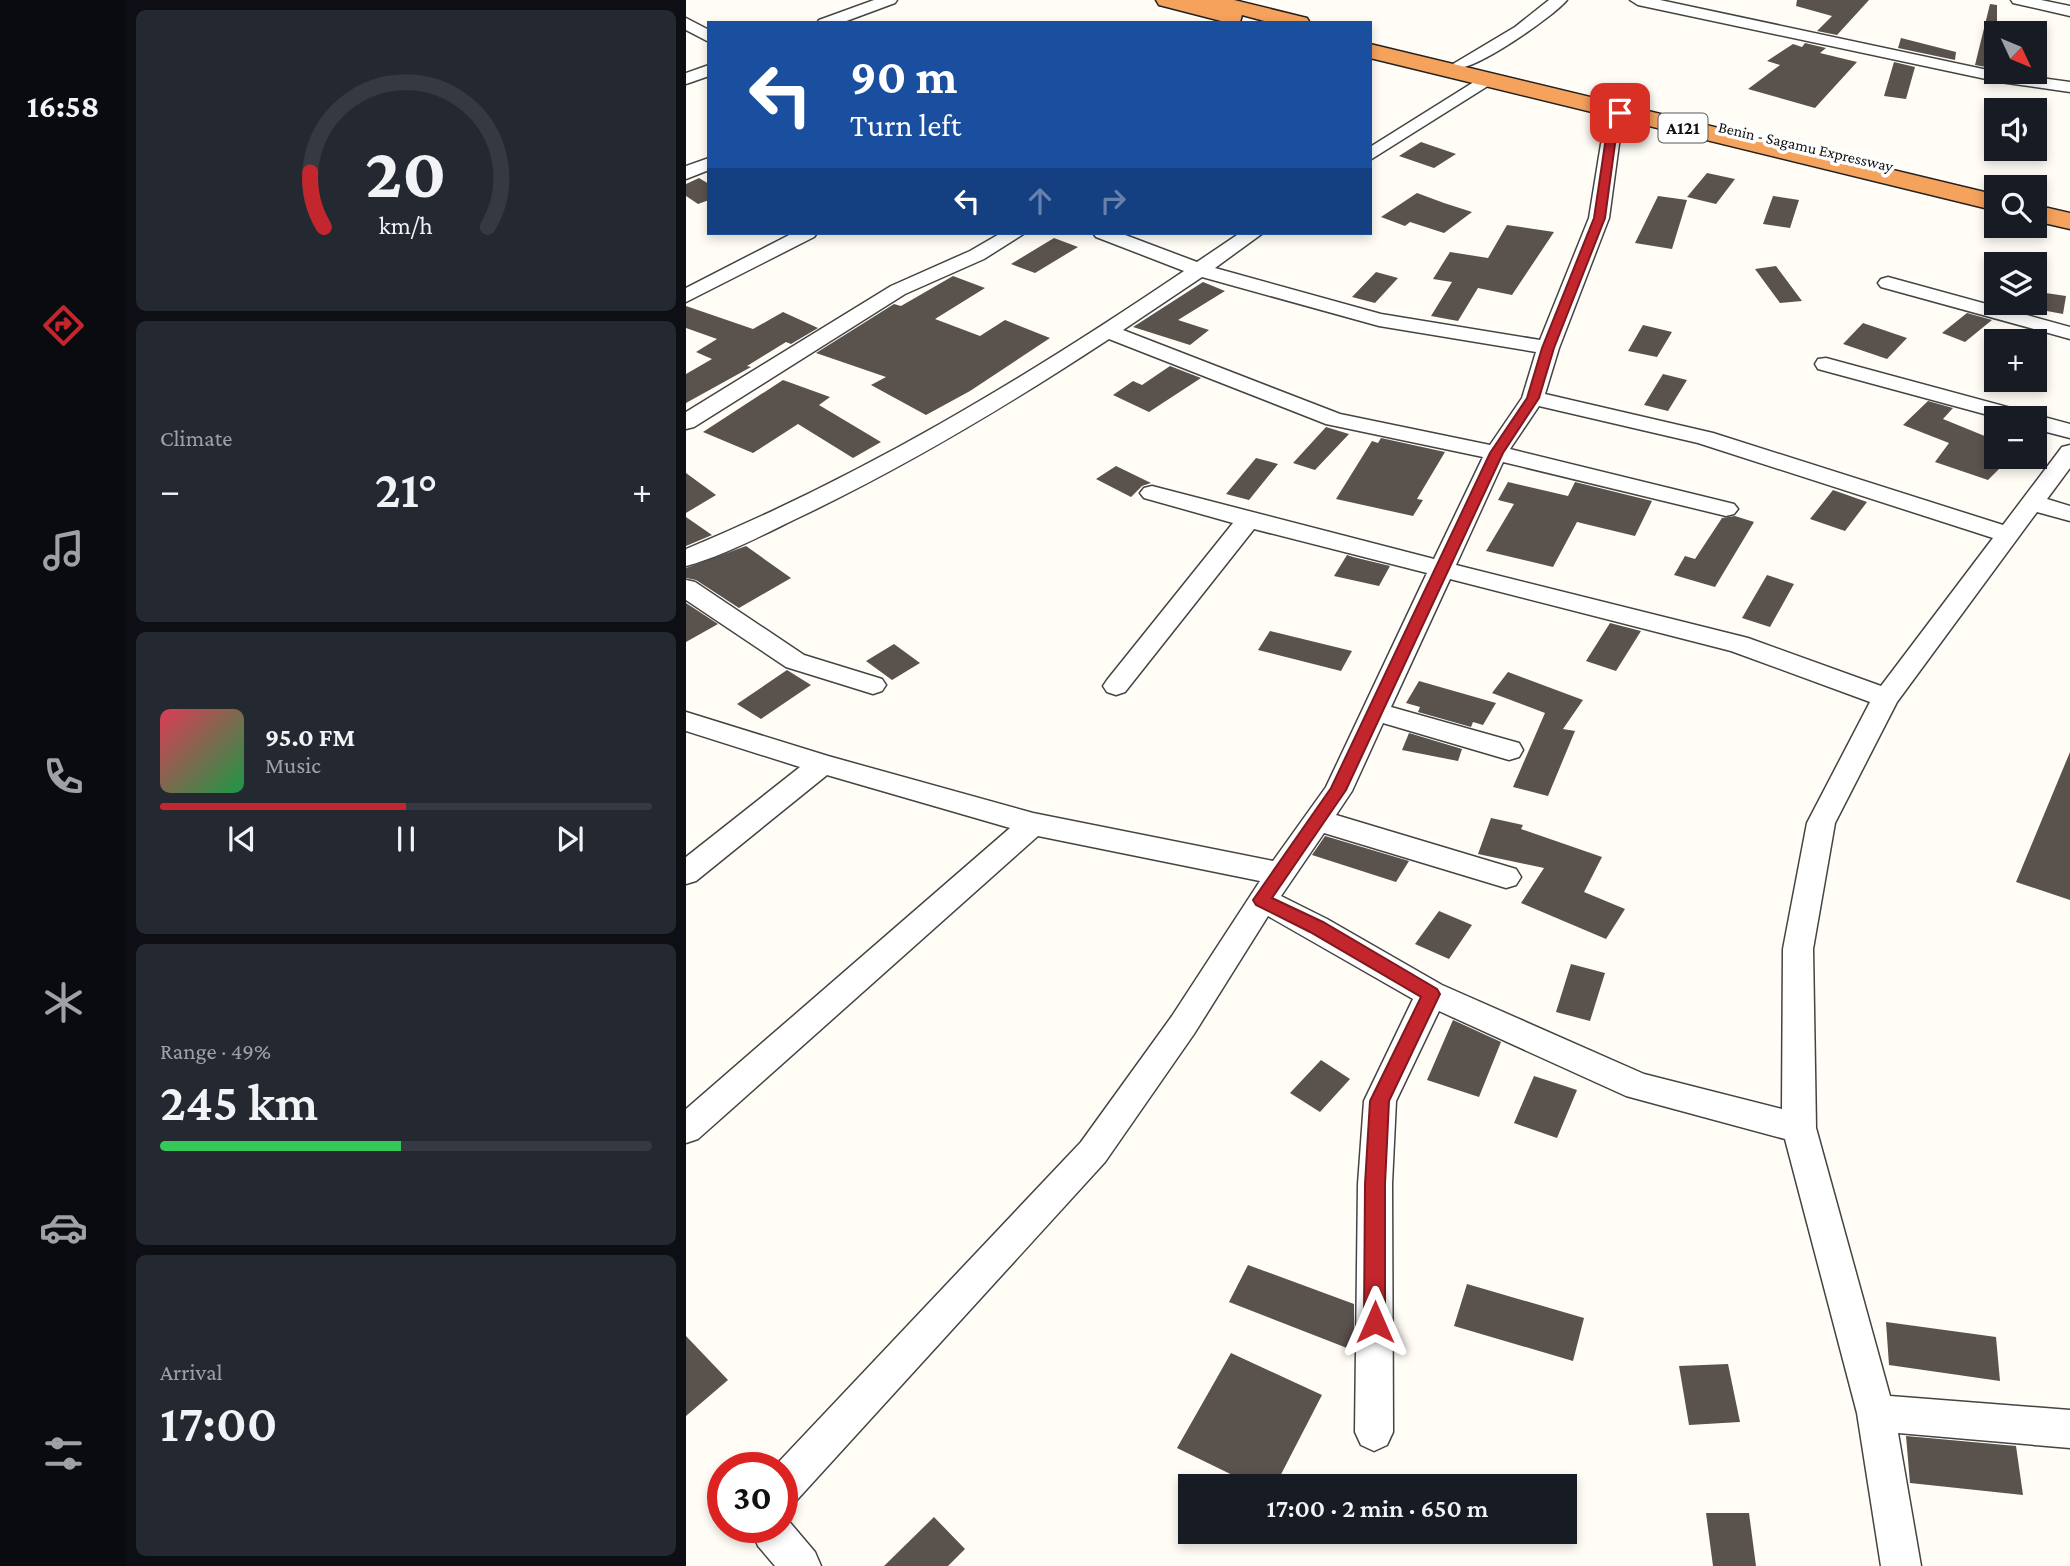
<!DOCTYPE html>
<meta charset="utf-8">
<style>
:root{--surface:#171b24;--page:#242831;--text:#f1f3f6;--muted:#9ea1a6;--line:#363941;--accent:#c4262e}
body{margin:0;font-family:"Crimson Pro",serif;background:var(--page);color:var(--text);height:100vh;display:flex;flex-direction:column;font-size:26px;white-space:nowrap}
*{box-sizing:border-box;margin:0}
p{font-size:23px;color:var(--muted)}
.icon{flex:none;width:38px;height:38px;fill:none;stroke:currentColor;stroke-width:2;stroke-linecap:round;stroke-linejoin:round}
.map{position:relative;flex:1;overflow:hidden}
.details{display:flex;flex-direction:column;gap:10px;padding:10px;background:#0d0f14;width:560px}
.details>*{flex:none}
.banner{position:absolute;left:21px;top:21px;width:665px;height:214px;border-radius:0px;box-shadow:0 4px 10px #0003;background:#1a4fa0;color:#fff;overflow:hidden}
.needle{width:46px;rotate:134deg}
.buttons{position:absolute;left:1298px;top:21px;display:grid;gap:14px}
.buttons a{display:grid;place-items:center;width:63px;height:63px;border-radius:0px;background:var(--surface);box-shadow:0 4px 10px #0003;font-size:35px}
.speed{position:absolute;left:21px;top:1452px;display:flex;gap:14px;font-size:35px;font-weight:700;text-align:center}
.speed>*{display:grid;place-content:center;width:91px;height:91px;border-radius:50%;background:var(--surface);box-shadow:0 4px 10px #0003;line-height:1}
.speed .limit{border:10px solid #d22;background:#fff;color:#111}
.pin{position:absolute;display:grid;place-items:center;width:60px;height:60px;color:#fff;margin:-30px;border-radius:14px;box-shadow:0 4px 10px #0006}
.me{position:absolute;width:77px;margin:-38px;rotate:0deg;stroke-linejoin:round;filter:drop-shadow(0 0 5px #0008)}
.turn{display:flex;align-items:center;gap:24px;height:147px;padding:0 28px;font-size:32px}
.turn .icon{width:91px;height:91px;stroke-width:2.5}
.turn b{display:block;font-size:49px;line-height:60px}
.lanes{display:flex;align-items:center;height:66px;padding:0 28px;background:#0003;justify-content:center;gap:35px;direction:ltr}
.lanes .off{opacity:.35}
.big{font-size:52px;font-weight:600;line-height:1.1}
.details .tile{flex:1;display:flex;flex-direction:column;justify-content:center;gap:10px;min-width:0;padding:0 24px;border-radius:10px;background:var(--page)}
.details .dial{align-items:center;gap:0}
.dial svg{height:182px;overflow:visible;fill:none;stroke:var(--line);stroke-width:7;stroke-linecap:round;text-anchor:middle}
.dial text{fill:var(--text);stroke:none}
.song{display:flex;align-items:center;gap:21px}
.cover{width:84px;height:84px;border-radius:10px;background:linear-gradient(135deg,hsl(350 70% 55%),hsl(140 70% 35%))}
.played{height:7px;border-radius:4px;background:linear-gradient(90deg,var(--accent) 50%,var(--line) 50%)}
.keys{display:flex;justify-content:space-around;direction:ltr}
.heat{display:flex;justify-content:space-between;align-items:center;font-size:38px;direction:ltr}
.charge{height:10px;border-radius:5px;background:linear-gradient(90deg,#34c759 49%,var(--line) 0)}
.trip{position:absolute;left:492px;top:1474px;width:399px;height:70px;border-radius:0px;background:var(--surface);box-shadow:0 4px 10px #0003;font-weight:600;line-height:70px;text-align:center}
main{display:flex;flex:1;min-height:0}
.tab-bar{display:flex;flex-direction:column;width:126px;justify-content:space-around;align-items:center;background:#090b0e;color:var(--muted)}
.tab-bar .icon{width:49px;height:49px}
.tab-bar .current{color:var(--accent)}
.tab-bar b{font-size:32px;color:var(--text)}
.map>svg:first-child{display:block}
</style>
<main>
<nav class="tab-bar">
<b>16:58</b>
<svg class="icon current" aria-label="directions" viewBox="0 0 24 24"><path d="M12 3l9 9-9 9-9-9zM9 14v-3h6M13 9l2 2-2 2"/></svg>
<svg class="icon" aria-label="music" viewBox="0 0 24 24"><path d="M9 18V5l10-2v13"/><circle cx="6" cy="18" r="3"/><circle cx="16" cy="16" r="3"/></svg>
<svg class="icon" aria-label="phone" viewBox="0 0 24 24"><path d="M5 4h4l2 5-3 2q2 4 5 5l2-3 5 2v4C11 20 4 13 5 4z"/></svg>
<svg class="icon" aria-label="climate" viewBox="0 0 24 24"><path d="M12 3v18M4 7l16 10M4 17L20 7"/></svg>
<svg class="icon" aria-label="car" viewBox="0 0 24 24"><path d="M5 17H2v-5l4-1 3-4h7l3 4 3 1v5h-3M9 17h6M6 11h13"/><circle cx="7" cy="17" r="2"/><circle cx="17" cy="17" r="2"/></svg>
<svg class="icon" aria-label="filters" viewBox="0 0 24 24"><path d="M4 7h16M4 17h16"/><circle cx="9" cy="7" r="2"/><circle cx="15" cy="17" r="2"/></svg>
</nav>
<section class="details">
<div class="tile dial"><svg viewBox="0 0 100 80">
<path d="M14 69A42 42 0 1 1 86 69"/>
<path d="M14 69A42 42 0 0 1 8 45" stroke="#c4262e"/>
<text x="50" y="56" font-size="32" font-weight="700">20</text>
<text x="50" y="72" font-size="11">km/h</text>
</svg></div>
<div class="tile"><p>Climate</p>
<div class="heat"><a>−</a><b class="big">21°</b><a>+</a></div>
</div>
<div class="tile">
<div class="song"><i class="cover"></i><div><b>95.0 FM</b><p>Music</p></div></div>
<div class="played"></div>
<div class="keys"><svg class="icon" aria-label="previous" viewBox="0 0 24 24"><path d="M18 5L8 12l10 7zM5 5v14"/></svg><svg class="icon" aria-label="pause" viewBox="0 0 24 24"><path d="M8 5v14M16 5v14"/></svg><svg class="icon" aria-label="next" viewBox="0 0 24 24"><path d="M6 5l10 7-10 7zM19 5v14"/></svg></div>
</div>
<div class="tile"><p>Range · 49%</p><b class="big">245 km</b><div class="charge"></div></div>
<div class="tile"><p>Arrival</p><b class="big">17:00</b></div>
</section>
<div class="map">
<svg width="1384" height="1566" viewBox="0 0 1384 1566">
<rect width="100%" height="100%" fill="#fffdf5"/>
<path fill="#5a524d" d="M1111 0H1183L1151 35 1131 31 1146 16 1110 6Z
M1304 4 1311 5V69L1289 65Z
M1215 38 1270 52 1269 60 1212 48Z
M1119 43 1140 48 1134 53 1171 62 1129 108 1062 89 1094 65 1081 61 1107 44 1116 47Z
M1208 62 1229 67 1220 99 1198 96Z
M735 142 770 154 748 168 713 156Z
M1021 173 1049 179 1030 204 1001 197Z
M13 178 23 184V200L12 204 0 196V184Z
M731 193 758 203 786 212 758 233 724 222 719 226 695 217Z
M972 196 1001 200 986 249 949 243Z
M1087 196 1113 200 1104 228 1077 224Z
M821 225 868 232 826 295 792 288 772 321 745 316 766 282 747 279 764 252 802 258Z
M368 238 392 247 349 273 325 264Z
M1090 266 1116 301 1094 303 1069 269Z
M690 272 712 278 689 303 666 297Z
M267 276 299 288 249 319 294 336 319 320 364 338 284 391 240 415 185 385 200 377 130 353 208 304 215 306Z
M517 282 539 291 492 320 523 330 504 345 447 327Z
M1353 292 1380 296 1377 314 1350 309Z
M0 306 67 329 97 312 132 328 105 344 100 342 61 366 65 367 0 403V374L26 359 10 352 31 339 0 328Z
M1281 313 1306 320 1279 342 1256 333Z
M1177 323 1221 338 1201 359 1157 344Z
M957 325 986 332 971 357 942 351Z
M484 366 515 378 463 412 427 395 447 381 456 385Z
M977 374 1001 380 982 411 958 405Z
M97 380 144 397 133 405 195 442 167 458 112 424 67 453 17 432Z
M1242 401 1267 408 1257 419 1311 441V457H1325L1302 480 1249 462 1263 443 1217 425Z
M640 427 663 434 629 470 607 463Z
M695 438 759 452 731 499 737 500 727 516 650 499 686 441 692 443Z
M570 458 592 464 563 500 540 494Z
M430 466 465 483 456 486 445 497 410 479Z
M0 473 30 495 0 513Z
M822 482 882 496 889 482 966 501 949 536 891 522 867 567 800 551 828 504 812 500Z
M1147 490 1181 502 1159 531 1124 519Z
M1049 516 1068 522 1029 587 988 575 999 556 1009 559 1036 518Z
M0 517 26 535 0 546Z
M60 546 105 578 53 608 10 580 0 578V568Z
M661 555 667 557 704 566 693 586 648 576Z
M1081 575 1108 584 1084 627 1056 618Z
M0 603 32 624 0 642Z
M924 623 955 631 930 671 900 661Z
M584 631 666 651 655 671 572 650Z
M208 644 234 663 206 680 180 661Z
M101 670 125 685 75 719 51 704Z
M822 672 897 700 877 729 889 731 862 796 827 787 859 713 806 693Z
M733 681 810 703 797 725 787 722 785 727 732 712 734 707 720 703Z
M723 733 776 749 772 761 716 750Z
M1384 752V900L1330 882Z
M805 818 837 825 835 829 916 857 898 892 939 909 920 939 835 903 858 868 792 854Z
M639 836 723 861 710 882 626 855Z
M753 911 786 925 763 959 729 944Z
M885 964 919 973 904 1021 870 1012Z
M767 1020 815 1042 793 1097 741 1080Z
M635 1060 664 1079 634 1112 604 1093Z
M848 1076 891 1090 871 1138 828 1123Z
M562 1265 668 1304V1332L661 1348 543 1302Z
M781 1284 898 1318 887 1361 768 1326Z
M1200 1322 1310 1337 1314 1381 1203 1365Z
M0 1336 42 1380 0 1416Z
M545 1353 636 1395 589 1486H569L491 1448Z
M1042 1364 1054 1422 1003 1425 993 1366Z
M1220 1436 1330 1446 1337 1495 1224 1483Z
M1020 1513H1063L1070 1566H1027Z
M248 1517 279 1549 262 1566H198Z"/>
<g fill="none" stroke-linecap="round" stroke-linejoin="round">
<defs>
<path id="minor" d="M188 0H211L209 3 155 23H131L133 20Z
M863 0H881C868 16 788 72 769 68L767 64 829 27Z
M944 0H974L1311 72 1384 82V92L1314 82 952 5Z
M1325 0H1355L1384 6V16L1327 3Z
M0 18 23 30V42L0 30Z
M23 65V76L0 84V73Z
M799 75 808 80 805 84 684 160V147Z
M934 108 943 113 933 144 923 218 873 348 859 394 1027 433 1317 525 1376 447 1384 445V468L1361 499 1384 506V521L1351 512 1211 702 1149 823 1127 949 1130 1128 1204 1396 1384 1410V1448L1212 1433 1235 1566H1195L1171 1413 1099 1139 940 1096 753 1011 710 1101 706 1184 707 1432 701 1445 688 1451 675 1445 669 1432 672 1184 678 1101 727 999 582 916 508 1034 419 1162 110 1501 96 1506V1468H87L395 1142 486 1016 574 881 352 836 12 1139 0 1143V1109L324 828 141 775 10 881 0 884V857L114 767 0 731V712L142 756 347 813 587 861 640 787 741 573 568 529 439 692 430 695 421 692 417 686 421 680 547 523 458 498 454 493 458 488 466 486 748 559 797 457 640 424 423 339C324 404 224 464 118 515 80 533 40 555 0 566V549C177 476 340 378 498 271L410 237 407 233H434L511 262 554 233H577L529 268 695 314 854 340 903 218 915 144 925 113ZM516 277 693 326 850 352 836 398 804 445 654 414 437 330ZM853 406 1012 443 1307 538 1195 686 1062 638 770 565 817 462 1040 516 1048 514 1052 509 1048 504 824 449ZM764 579 1045 651 1184 702 1121 823 1097 949 1096 1109 958 1074 756 985 641 919 595 896 638 833 820 888 830 885 835 877 830 869 650 815 666 791 697 723 823 760 833 757 837 750 833 743 705 707Z
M23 158V170L0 179V166Z
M107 233H131L128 237 0 302V288Z
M315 233H339L298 259 219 294 8 427 0 429V412L205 286 284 251Z
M1202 277 1384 327V339L1195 287 1192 283 1195 279Z
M1140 358 1384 424V438L1349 429V418H1313L1132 369 1129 364 1132 359Z
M0 580 9 582 118 655 196 679 200 685 196 691 187 694 100 667 0 600Z
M96 1513 129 1552 135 1566H89L72 1546 65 1528H96Z"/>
<path id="highway" d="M470 0H548L621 18 624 23H586L556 15 554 22 543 23 473 5Z
M684 44 1311 195V211L684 58Z
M1349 205 1384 213V229L1349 221Z"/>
</defs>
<use href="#minor" stroke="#444" stroke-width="3"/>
<use href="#highway" stroke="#222" stroke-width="3"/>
<use href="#minor" fill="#fff" fill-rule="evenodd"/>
<use href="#highway" fill="#f5a25d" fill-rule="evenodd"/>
</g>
<path fill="#c4262e" stroke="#7f191e" stroke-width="2" d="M931 111 939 113 929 144 919 218 868 348 853 398 817 453 660 790 586 898 637 922 751 989 754 994 703 1101 699 1184V1322L696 1329 689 1332 681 1329 678 1322 679 1184 684 1101 735 997 624 932 570 905 567 900 645 788 804 453 841 398 856 348 908 218 919 144Z"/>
<g text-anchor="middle" stroke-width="7" stroke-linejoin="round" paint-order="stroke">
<g font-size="16" fill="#111" stroke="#fff">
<text transform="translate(1120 146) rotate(13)" y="6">Benin - Sagamu Expressway</text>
</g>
<rect fill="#fff" stroke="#585858" stroke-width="2" x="972.5" y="113.5" width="49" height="29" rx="5"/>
<g font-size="18" font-weight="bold" fill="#111">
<text x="997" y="134">A121</text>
</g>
</g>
</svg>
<div class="buttons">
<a><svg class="needle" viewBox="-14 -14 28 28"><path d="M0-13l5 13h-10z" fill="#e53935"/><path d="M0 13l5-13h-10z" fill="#9ea1a6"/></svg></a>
<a><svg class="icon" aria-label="sound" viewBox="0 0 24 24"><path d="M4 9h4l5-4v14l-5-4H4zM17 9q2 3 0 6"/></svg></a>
<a><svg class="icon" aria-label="search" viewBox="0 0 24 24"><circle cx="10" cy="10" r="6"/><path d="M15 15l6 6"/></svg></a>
<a><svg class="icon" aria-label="layers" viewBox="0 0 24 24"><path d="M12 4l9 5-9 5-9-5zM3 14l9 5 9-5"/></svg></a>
<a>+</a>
<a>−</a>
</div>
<div class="speed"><div class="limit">30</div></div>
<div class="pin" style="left:934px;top:113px;background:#d93025"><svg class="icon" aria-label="arrive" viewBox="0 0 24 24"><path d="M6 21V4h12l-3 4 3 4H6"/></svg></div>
<svg class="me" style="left:689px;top:1322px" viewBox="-20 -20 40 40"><path d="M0-17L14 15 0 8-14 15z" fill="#c4262e" stroke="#fff" stroke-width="4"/></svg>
<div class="trip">17:00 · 2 min · 650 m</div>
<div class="banner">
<div class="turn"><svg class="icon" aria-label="left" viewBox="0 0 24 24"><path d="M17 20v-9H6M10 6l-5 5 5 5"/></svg><div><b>90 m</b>Turn left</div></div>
<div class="lanes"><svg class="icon" aria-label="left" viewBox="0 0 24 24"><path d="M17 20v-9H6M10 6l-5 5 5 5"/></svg><svg class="icon off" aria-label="ahead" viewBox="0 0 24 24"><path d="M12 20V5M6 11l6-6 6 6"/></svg><svg class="icon off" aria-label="right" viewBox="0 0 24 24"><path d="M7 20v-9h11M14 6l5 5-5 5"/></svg></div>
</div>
</div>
</main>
